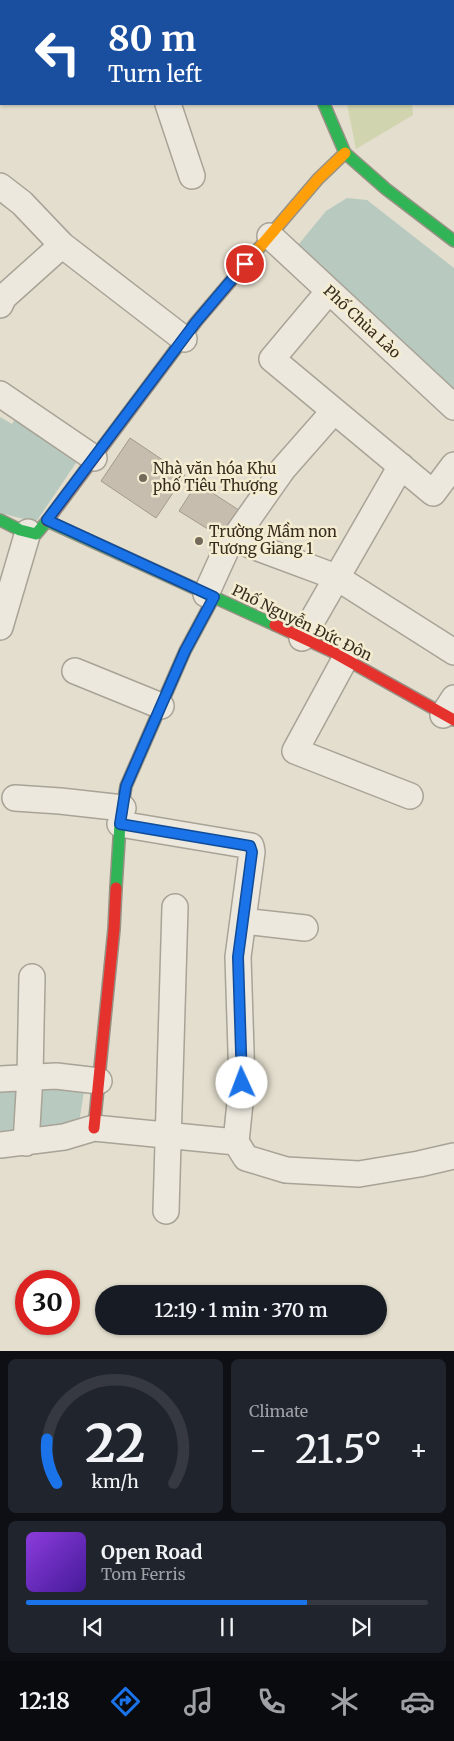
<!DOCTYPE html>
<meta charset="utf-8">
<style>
:root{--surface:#171b24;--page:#20242c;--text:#f1f3f6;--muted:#9ea1a6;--line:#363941;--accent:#1a73e8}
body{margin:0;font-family:Merriweather,serif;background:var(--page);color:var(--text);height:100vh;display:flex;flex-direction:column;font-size:19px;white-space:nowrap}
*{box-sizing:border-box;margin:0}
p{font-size:16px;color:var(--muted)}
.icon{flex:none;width:28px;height:28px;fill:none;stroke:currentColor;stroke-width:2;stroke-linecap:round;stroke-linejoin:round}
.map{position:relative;height:1351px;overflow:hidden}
.drawer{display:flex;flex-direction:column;gap:8px;padding:8px;background:#0d0f14;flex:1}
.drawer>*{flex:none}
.hud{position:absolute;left:0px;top:0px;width:455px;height:105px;box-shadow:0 1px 4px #0004;background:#1a4fa0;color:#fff;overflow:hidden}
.speed{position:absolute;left:15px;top:1270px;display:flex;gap:10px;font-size:25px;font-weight:700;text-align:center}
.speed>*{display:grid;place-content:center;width:65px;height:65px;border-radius:50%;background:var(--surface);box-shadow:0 1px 4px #0004;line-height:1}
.speed .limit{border:8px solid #d22;background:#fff;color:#111}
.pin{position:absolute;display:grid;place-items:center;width:42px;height:42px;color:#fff;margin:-21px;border:2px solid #fff;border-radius:50%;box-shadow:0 1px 5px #0007}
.me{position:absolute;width:55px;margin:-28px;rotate:358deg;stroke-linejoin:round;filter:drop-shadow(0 0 4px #0008)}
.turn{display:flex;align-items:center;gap:18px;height:105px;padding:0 25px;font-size:22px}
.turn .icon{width:65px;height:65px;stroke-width:2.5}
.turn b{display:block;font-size:35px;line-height:42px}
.big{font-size:38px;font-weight:600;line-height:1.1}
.drawer .card{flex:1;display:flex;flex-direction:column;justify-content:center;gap:8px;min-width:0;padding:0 18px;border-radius:8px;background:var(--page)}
.drawer .dial{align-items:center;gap:0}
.dial svg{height:130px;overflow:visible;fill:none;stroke:var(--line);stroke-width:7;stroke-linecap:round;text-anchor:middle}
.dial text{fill:var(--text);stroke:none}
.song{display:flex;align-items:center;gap:15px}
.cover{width:60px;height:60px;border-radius:8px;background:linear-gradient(135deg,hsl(270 70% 55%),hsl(260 70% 35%))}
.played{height:5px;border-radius:2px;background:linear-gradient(90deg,var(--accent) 70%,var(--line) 70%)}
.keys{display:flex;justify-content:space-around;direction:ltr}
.heat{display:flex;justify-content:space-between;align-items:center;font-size:28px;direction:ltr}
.drawer .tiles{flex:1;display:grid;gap:8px;grid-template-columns:1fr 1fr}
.card:last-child{grid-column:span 2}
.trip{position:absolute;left:95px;top:1285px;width:292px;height:50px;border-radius:25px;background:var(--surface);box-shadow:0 1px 4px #0004;font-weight:600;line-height:50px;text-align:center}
.menu{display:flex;height:80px;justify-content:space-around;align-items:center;background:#090b0e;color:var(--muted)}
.menu .icon{width:35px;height:35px}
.menu .current{color:var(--accent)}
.menu b{font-size:22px;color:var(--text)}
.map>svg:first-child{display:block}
</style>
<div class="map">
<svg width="454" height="1351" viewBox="0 0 454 1351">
<rect width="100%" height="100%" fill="#e3decd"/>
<path fill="#d0d4af" d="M293 0H454V83V1Z
M347 104H412L413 115 356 149Z"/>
<path fill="#b8c9c0" d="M347 198 367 200 454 268V396L294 250 326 211Z
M0 417 12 424 15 419 80 457 36 522 0 513Z
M24 1083 84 1091 79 1123 0 1137V1086Z"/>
<path fill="#c7bdae" stroke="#a39a8c" d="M130 438 185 475 156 518 101 481Z
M197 483 245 514 227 541 179 511Z"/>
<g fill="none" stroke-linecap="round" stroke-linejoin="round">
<defs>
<path id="street" d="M111 0 112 1
M168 104 192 176
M0 186 22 203 62 245 184 339
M270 236 454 407
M329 291 272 359 433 493 454 465
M0 305 4 297 62 245
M0 394 94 458
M234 539 336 577 454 652
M206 594 226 550 283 469 334 411
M0 627 28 532
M302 638 401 466
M345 659 295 751 410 796
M75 671 161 706
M443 715 454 698
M15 798 60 801 123 808
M120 824 251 846 252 852 238 957 242 1083 236 1142
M243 921 305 928
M0 1079 56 1076 99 1081
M26 1143 30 1076 32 977
M0 1145 64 1137 94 1128 236 1142 246 1158 286 1170 359 1174 419 1164 454 1156
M166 1211 175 907"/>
<path id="fast" d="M260 0 261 1
M324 104 345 153 386 189 454 241
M0 520 20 530 36 534 47 521 275 625
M116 888 120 824 126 786 185 651 214 597"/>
<path id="slow" d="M254 254 318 179 345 153"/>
<path id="jam" d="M47 521 196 322 254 254
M275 625 331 651 454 720
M94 1128 114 929 116 888"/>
</defs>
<use href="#street" stroke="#a8a396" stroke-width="28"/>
<use href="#fast" stroke="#989286" stroke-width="14"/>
<use href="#slow" stroke="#989286" stroke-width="14"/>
<use href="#jam" stroke="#989286" stroke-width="14"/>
<use href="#street" stroke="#ece8de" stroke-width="25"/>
<use href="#fast" stroke="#30b455" stroke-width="11"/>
<use href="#slow" stroke="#ff9f0a" stroke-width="11"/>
<use href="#jam" stroke="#e5322d" stroke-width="11"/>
</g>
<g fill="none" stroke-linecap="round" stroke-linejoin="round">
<defs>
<path id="route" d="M242 1083 238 957 252 852 250 846 120 824 126 786 185 651 214 597 47 520 196 322 245 264"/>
</defs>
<use href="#route" stroke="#114b97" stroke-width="12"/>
<use href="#route" stroke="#1a73e8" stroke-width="9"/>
</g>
<g fill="#736a5b" stroke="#f5edd2" stroke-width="2">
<circle cx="143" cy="478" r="5"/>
<circle cx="199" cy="541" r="5"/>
</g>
<g text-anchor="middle" stroke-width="5" stroke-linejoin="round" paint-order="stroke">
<g font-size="15" fill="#372c1e" stroke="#f5edd2">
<text transform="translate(362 322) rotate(43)" y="5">Phố Chùa Lào</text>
<text transform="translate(302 623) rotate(26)" y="5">Phố Nguyễn Đức Đôn</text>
</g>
<g font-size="15" fill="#372c1e" stroke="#f5edd2" text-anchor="start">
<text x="153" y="474">Nhà văn hóa Khu<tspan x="153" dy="17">phố Tiêu Thượng</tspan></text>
<text x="209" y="537">Trường Mầm non<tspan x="209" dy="17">Tương Giang 1</tspan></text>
</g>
</g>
</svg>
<div class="speed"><div class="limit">30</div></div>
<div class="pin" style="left:245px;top:264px;background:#d93025"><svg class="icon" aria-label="arrive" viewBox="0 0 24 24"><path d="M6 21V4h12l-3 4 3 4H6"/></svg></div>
<svg class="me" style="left:242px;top:1083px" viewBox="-20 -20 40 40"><circle r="19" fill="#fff"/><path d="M0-13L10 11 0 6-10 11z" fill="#1a73e8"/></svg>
<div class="trip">12:19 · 1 min · 370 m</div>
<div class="hud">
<div class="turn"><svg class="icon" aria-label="left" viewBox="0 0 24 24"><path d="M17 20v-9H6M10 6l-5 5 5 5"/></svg><div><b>80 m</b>Turn left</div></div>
</div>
</div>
<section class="drawer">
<div class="tiles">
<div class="card dial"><svg viewBox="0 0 100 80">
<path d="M14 69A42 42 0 1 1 86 69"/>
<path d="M14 69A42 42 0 0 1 8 42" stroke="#1a73e8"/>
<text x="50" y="56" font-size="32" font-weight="700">22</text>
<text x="50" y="72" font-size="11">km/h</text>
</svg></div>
<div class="card"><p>Climate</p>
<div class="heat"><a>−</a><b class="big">21.5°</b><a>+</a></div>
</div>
<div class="card">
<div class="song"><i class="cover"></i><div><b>Open Road</b><p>Tom Ferris</p></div></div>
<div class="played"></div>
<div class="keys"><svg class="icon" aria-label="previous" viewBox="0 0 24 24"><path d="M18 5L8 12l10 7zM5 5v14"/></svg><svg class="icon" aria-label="pause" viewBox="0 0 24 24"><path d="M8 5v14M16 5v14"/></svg><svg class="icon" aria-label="next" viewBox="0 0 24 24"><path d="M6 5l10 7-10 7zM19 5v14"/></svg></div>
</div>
</div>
</section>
<nav class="menu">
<b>12:18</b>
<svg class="icon current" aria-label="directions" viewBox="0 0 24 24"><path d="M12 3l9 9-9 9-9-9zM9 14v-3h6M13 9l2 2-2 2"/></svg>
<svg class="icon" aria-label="music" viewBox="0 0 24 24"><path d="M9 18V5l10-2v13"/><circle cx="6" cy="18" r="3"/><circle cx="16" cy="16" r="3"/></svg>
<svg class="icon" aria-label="phone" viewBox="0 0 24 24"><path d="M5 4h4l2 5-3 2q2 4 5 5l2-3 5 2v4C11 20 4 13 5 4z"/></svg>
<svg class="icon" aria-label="climate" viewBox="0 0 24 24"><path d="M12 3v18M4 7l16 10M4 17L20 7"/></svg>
<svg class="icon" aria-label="car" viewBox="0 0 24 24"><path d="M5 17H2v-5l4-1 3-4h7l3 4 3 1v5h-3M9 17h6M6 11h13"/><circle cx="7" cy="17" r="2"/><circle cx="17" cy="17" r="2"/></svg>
</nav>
